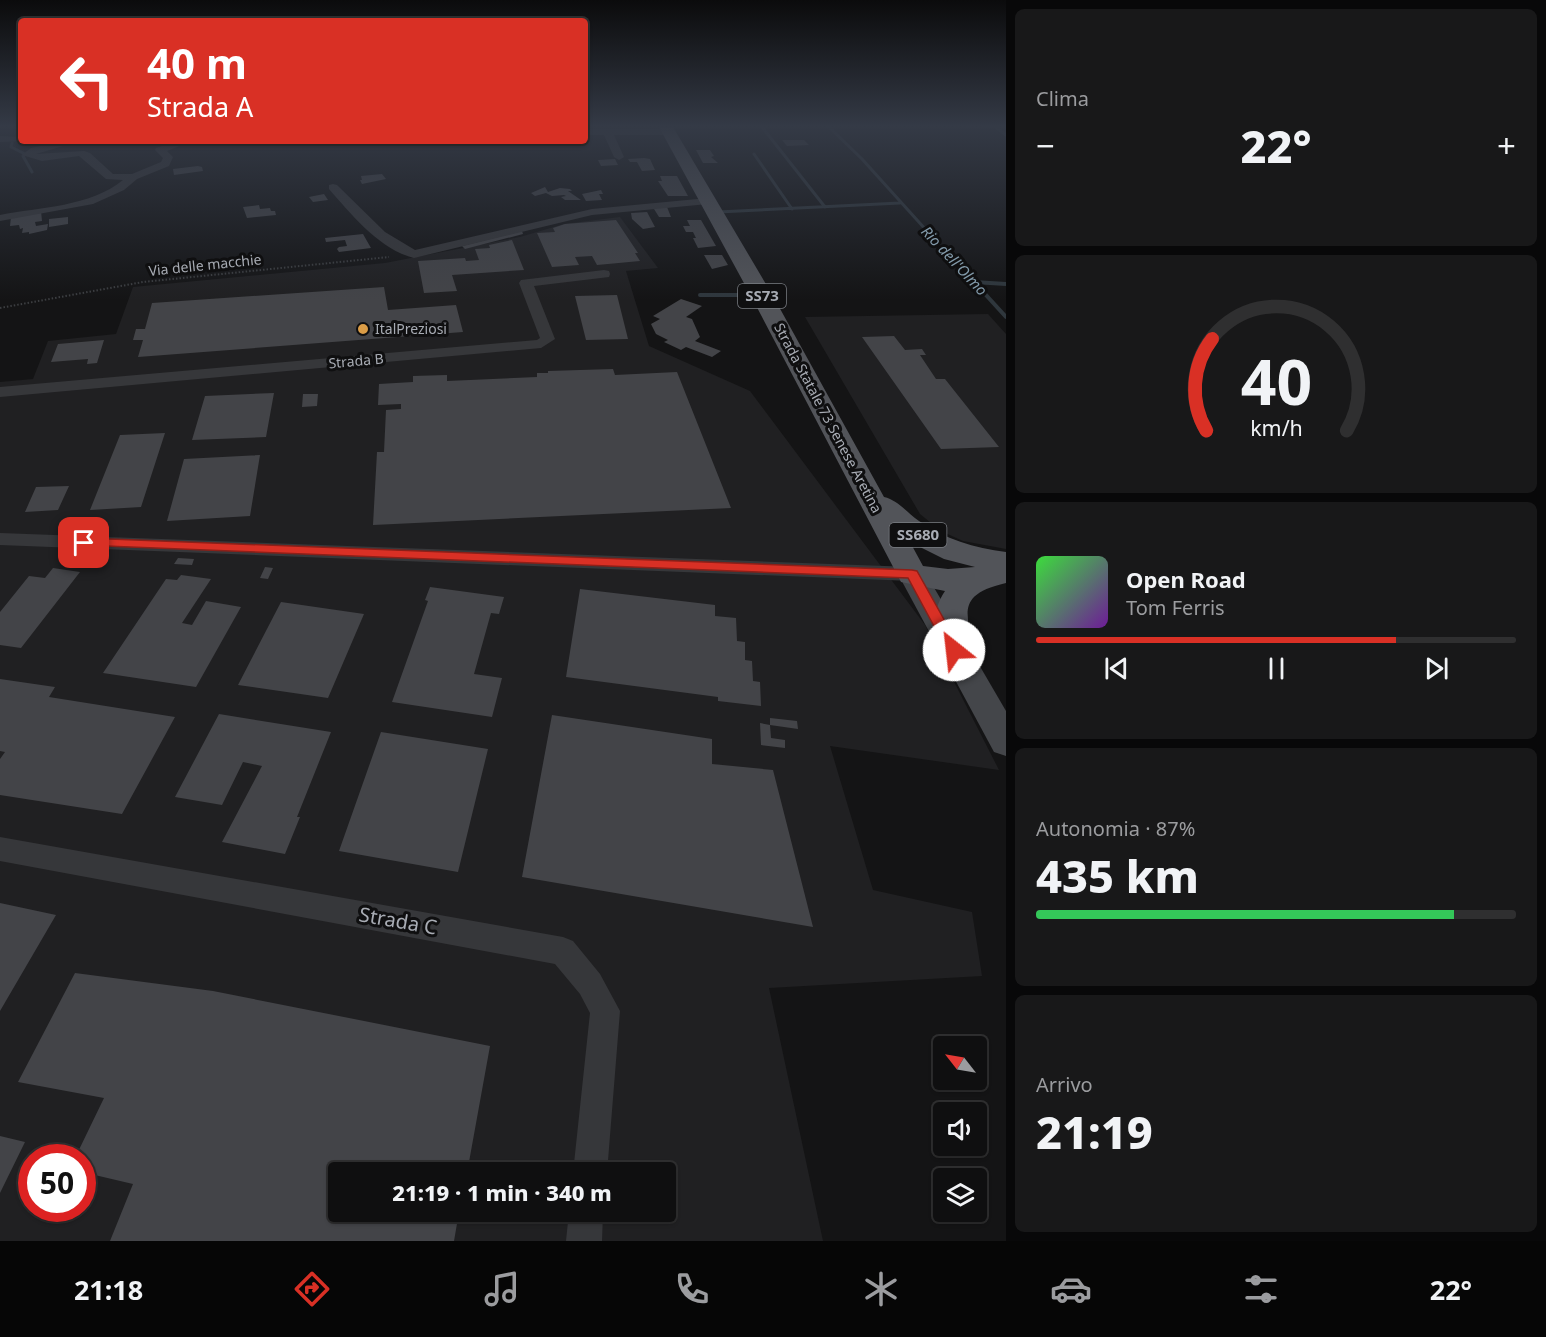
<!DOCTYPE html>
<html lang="it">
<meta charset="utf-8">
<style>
:root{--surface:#0f0f10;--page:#181819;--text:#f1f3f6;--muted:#9b9c9f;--line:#2f2f30;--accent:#d93025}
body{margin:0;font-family:"Noto Sans",sans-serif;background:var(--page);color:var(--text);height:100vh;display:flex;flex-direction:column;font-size:22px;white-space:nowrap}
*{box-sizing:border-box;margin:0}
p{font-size:20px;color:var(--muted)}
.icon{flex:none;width:33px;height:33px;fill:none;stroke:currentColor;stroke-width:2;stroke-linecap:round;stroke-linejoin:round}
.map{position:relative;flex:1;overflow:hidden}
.drawer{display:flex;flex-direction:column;gap:9px;padding:9px;background:#080809;width:540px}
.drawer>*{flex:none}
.guide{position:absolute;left:18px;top:18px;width:570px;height:126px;border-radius:6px;box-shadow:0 2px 4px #0004,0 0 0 2px var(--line);background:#d93025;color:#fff;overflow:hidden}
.needle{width:39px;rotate:301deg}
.buttons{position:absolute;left:933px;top:1036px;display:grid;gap:12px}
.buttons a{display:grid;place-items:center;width:54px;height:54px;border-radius:6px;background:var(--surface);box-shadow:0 2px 4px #0004,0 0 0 2px var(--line);font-size:30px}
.speed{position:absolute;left:18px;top:1144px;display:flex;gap:12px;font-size:30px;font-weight:700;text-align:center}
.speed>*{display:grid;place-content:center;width:78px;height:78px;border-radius:50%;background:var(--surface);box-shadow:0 2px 4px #0004,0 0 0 2px var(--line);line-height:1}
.speed .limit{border:9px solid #d22;background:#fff;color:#111}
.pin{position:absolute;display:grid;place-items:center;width:51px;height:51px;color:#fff;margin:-26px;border-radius:12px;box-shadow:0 3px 9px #0006}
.me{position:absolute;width:66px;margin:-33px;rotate:331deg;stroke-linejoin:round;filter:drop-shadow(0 0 4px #0008)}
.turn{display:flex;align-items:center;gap:21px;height:126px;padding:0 30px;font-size:27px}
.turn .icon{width:78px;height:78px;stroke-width:2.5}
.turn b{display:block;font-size:42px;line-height:51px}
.big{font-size:45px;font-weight:800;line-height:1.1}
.drawer .widget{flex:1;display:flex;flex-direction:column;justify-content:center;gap:9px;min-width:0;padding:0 21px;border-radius:9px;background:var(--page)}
.drawer .dial{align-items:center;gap:0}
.dial svg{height:156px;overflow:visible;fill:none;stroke:var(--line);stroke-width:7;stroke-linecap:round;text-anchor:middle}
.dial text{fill:var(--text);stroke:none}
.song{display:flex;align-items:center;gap:18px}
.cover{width:72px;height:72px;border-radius:9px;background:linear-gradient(135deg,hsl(120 70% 55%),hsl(280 70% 35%))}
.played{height:6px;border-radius:3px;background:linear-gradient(90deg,var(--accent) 75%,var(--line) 75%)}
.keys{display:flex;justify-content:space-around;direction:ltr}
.heat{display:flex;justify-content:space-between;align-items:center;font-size:33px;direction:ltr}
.charge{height:9px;border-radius:4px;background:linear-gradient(90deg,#34c759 87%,var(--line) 0)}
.trip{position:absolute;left:328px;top:1162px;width:348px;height:60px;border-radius:6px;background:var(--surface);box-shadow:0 2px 4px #0004,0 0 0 2px var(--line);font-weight:800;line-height:60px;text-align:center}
.tab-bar{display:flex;height:96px;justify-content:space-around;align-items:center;background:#060606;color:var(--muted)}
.tab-bar .icon{width:42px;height:42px}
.tab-bar .on{color:var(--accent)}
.tab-bar b{font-size:27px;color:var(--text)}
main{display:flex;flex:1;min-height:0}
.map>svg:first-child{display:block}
</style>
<main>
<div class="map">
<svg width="1006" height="1241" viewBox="0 0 1006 1241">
<rect width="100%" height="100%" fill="#141415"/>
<path fill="#202022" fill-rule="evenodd" d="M620 217 658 268 626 271 649 346 750 391 925 625 999 770 830 746 873 890 972 912 982 976 769 988 823 1241H0V382L33 379 48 341 116 334 133 287 385 263 520 237 564 224ZM32 1158H82V1209H32ZM339 1173H666V1212H339Z
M988 314 1006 334V549L963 541 941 531 920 514 805 317Z"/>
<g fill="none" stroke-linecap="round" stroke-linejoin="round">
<path stroke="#2f373d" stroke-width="3" d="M762 127 825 207
M829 127 862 159 945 251
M997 128 1006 135
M12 143 11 147 25 154 23 156 32 172
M754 154 792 209
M718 212 900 203"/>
<path stroke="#2f373d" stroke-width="4" d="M944 249 1006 317
M974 282 1006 284
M700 295H754"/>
</g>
<path fill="#434448" d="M782 140H804L809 145 787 146Z
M696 150H710L714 156 711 157 718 163H703Z
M644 158 650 159 655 170 642 171 637 162H630L628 159Z
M615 159 618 165 601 166 598 160Z
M198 166 202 167 203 171 174 175 173 169Z
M382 174 386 179 362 184 360 180H362L361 176Z
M660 176H677L688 196H668L658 181H662Z
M545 187 548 192 560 188 570 189 572 191H568L581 200H565L561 197 566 196 564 195 552 196 546 193 535 196 531 193Z
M601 190 603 194H599L602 200 586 201 582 194Z
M324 194 328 200 313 202 309 197Z
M259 205 260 209 270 208 271 211H275L276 215 247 218 243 207Z
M659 207H667L671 217H659L654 209Z
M41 211 42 221 35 222 36 226 48 224 47 230 29 234V232L22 233 23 228 20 229 19 225 10 226 11 217Z
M647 212 655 227 643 229 632 219 631 213Z
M68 217V224L49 227V219Z
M616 220 638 253H635L640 261 597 265 592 256 575 257 579 265 552 267 537 233 555 232 553 228 565 224Z
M687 220H701L716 246 698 248 693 238H696L693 232H686L683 226H690Z
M522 231 523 234 465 249 462 246Z
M363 234 371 248 339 252 337 249 339 247 347 246 345 240 326 242 325 238Z
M512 240 524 270 452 275 457 291 424 293 418 261 465 258 466 261 479 260 475 249 490 248 489 245Z
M704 255H722L728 265 712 269Z
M384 287 388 310 456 305 463 332 138 357 143 340H133L136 329H145L152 303Z
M617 295 628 339 586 340 575 296Z
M681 299 702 306 686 317 692 319 700 337 695 341 721 351 712 357 686 347 681 350 664 342 668 340 656 334 651 324 660 319 653 316Z
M894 336 905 350 922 349 926 355H920L936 379H945L999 447 941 449 862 337Z
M104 340 97 363 87 364 88 359 51 362 58 344Z
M613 369 615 375 677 372 731 508 373 525 377 452H384L386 410 401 409V404L378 405 379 384 413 382V376L447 375V381L537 377V373H548V371Z
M274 393 266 437 192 440 205 396Z
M303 394H318L317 406 302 407Z
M165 433 141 507 90 510 120 435Z
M260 455 250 516 167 521 184 459Z
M69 486 58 510 25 512 36 487Z
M178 558 194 559 192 565 174 564Z
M265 567 273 568 268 579 260 578Z
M53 568 80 572 21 648 0 645V612L29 576 45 578Z
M181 575 211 579 182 623 192 625 206 601 241 607 196 687 103 673 166 579 177 580Z
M430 587 504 597 499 614 491 613 474 674 502 678 492 717 392 702 428 601 425 600Z
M580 589 715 605V616L736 618 737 641 745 642V660L752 661 753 681 760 682 761 706 718 701V697L566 677Z
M281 602 364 614 328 698 238 685Z
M0 679 55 687 49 697 175 717 122 814 0 795V759L5 752 0 751Z
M219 714 331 732 297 817H300L285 854 222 842 262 766 243 762 222 805 175 797Z
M552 715 712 739V764L773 770 813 927 522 877Z
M770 718 797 721 798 729 770 725 771 738 785 740V748L761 745 760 723 770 725Z
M381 732 488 749 458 872 339 851Z
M0 903 56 915 0 1011Z
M75 973 213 991 490 1046 467 1173H339V1212H459L454 1241H110L133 1184 82 1172V1158H75L104 1098 18 1082Z
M0 1136 25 1142 0 1193Z"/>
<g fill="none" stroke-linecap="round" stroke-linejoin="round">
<path stroke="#3c3e41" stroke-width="2" stroke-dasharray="1.5 2" stroke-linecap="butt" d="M967 127H995
M0 308 143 282 389 257"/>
<path fill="#36373a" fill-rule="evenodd" d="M585 129H669L674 132 669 135H614L624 157 619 160 614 157 604 135H585Z
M0 136 21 137V141H25L0 142Z
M62 141H80L36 154 84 151 90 153 113 174H132L161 162 163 158 155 150 156 148 177 141H192L167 151 173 157 169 166 137 179 124 190 93 204 0 221V215C40 207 90 207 123 180L106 179 79 156 42 161 22 155 31 148Z
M333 184 337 185 385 232 415 250 592 209 708 198 714 201 708 204 592 215 414 258C379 249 352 215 329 189V185Z
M604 270 609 271 610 274 609 277 534 286 555 339 541 348 0 397V387L537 340 540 338 519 283 521 280Z
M0 533 912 567 919 569 922 574 919 579 912 581 0 545Z
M0 837 563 937 573 941 600 974 620 1011 607 1173H573L590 1013 580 994 555 964 0 861Z
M569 1212H603L602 1241H566Z"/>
<path fill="#44464a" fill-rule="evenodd" d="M912 564 922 567 1006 711V756L994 752 898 574 902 567Z"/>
<path fill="#525459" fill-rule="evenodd" d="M659 127H673L773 296 884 497C898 500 907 513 919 521 945 539 974 548 1006 552V583C940 598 983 628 966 659L954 663 942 659C930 638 932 610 945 591L901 582 751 296ZM910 542 944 559 975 567 948 569 923 566Z"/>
</g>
<linearGradient id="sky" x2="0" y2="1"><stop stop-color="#0b0b0c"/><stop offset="0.42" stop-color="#343a46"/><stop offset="1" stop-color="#343a46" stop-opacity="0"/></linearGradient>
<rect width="1006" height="300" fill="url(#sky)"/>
<path fill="#d93025" stroke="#8d1f18" stroke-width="1.5" d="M84 538 912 570 917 571 961 650 954 655 949 654 908 578 80 545 78 543Z"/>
<circle fill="#db9d47" stroke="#0f0f10" stroke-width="2" cx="363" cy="329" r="6"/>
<g text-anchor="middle" stroke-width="6" stroke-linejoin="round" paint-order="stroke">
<g font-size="14" fill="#a8acb4" stroke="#0f0f10">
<text transform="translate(205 265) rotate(-6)" y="5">Via delle macchie</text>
<text transform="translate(356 361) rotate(-5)" y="5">Strada B</text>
<text transform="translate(828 418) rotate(62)" y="5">Strada Statale 73 Senese Aretina</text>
</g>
<g font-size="14" fill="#a8acb4" stroke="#0f0f10" text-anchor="start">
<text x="375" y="334">ItalPreziosi</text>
</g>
<g font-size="15" font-style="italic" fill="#839bab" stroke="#0f0f10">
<text transform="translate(954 261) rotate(47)" y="5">Rio dell'Olmo</text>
</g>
<g fill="#0f0f10" stroke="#7a7d83" stroke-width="1.5">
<rect x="738" y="284" width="48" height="24" rx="4.5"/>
<rect x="889.5" y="523" width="57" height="24" rx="4.5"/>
</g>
<g font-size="15" font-weight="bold" fill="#a8acb4">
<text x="762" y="301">SS73</text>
<text x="918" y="540">SS680</text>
</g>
<g font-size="20" fill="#a8acb4" stroke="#0f0f10">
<text transform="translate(398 921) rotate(10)" y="7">Strada C</text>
</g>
</g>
</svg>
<div class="buttons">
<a><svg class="needle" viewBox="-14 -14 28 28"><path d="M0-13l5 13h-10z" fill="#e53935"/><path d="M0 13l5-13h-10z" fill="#9b9c9f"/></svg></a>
<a><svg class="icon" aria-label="sound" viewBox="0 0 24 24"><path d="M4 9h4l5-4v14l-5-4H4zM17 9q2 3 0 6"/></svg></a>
<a><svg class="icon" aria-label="layers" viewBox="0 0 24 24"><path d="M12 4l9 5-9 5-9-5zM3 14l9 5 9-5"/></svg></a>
</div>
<div class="speed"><div class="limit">50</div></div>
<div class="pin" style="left:84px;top:543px;background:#d93025"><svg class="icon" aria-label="arrive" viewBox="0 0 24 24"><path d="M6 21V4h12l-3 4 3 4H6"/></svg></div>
<svg class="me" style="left:954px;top:650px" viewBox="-20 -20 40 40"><circle r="19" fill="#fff"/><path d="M0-13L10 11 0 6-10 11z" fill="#d93025"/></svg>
<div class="trip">21:19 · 1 min · 340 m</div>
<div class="guide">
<div class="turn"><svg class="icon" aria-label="left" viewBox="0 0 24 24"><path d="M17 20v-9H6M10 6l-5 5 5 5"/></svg><div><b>40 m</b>Strada A</div></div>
</div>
</div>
<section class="drawer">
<div class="widget"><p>Clima</p>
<div class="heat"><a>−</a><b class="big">22°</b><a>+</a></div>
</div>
<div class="widget dial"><svg viewBox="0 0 100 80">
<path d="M14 69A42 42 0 1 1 86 69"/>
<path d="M14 69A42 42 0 0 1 17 22" stroke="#d93025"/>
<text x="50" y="56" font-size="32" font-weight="700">40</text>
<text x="50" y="72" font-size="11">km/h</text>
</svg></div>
<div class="widget">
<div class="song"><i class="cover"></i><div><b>Open Road</b><p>Tom Ferris</p></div></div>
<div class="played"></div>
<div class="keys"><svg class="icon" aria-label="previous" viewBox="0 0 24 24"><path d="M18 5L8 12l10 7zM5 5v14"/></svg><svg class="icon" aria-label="pause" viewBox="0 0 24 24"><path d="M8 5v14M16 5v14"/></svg><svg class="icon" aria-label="next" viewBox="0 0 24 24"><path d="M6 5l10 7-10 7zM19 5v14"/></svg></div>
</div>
<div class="widget"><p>Autonomia · 87%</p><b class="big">435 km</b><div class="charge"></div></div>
<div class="widget"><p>Arrivo</p><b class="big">21:19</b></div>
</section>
</main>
<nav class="tab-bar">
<b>21:18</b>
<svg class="icon on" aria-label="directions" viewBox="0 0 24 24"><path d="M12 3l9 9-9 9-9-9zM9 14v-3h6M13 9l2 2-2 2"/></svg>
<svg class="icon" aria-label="music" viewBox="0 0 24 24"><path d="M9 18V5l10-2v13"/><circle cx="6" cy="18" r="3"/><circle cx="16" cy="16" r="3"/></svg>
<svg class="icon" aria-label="phone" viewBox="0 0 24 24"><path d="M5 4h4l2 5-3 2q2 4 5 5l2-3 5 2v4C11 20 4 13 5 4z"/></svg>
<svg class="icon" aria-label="climate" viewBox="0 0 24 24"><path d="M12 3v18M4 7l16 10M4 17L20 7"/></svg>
<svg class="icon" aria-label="car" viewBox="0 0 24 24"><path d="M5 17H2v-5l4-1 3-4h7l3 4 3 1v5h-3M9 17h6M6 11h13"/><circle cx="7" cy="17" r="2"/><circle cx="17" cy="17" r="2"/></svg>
<svg class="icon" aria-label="filters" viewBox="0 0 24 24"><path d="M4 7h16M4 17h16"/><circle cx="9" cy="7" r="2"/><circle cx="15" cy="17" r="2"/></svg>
<b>22°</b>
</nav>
